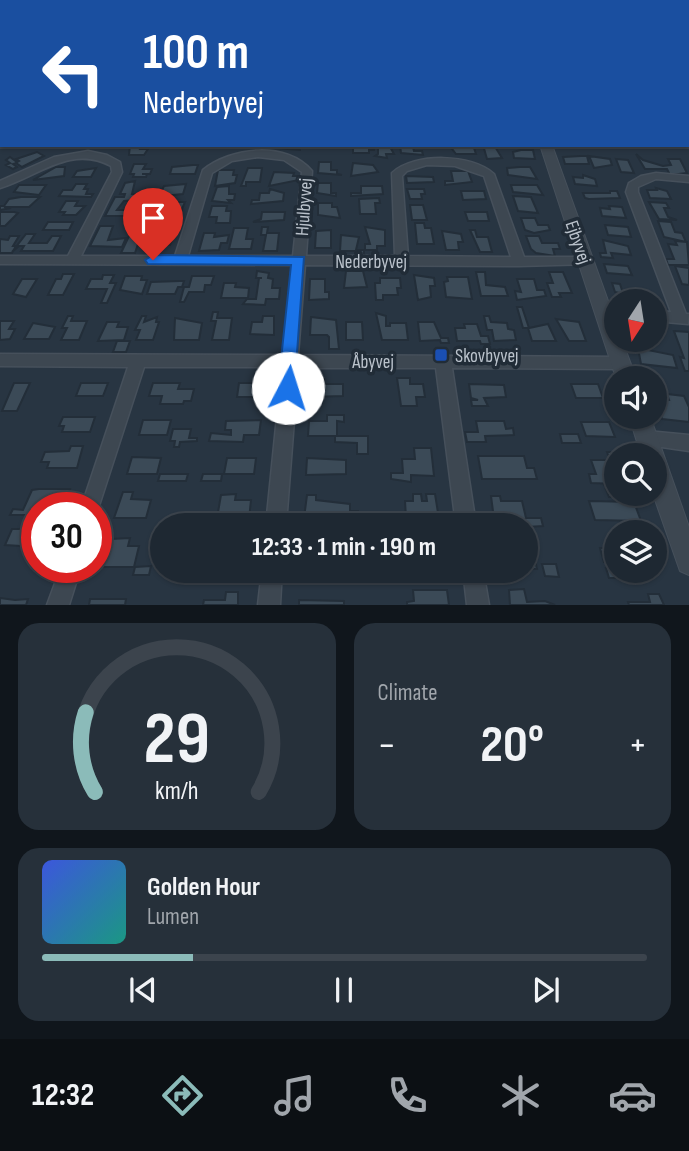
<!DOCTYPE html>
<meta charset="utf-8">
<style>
:root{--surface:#1e2832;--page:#26303a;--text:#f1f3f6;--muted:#a1a6ac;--line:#3c444d;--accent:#8bbbb9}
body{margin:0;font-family:"Sofia Sans Condensed",sans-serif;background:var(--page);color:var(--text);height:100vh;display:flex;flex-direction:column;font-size:26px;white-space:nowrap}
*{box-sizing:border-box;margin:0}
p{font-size:23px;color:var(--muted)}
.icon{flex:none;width:38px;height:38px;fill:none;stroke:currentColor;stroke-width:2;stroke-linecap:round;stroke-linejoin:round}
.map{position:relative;height:605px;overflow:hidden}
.details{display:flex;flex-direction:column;gap:18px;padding:18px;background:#10161c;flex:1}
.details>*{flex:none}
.banner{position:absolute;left:0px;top:0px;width:690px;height:147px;box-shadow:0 2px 5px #0004,0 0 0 2px var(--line);background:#1a4fa0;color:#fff;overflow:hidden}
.needle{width:46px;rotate:192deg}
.buttons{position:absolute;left:604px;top:289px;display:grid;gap:14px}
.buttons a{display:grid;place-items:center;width:63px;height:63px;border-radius:50%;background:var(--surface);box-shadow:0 2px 5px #0004,0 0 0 2px var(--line);font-size:35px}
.speed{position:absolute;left:21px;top:492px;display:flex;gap:14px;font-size:35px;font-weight:700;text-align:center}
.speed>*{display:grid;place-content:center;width:91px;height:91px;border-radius:50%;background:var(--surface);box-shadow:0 2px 5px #0004,0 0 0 2px var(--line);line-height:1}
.speed .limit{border:10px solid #d22;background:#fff;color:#111}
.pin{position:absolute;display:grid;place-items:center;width:60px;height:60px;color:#fff;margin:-72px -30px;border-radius:50% 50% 50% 0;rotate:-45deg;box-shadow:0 0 7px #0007}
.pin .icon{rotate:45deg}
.me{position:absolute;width:77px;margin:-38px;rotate:5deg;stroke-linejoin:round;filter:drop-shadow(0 0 5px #0008)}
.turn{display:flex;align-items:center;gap:24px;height:147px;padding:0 28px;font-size:32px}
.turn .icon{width:91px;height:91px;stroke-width:2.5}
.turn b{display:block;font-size:49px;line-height:60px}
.big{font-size:52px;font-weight:700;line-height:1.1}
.details .tile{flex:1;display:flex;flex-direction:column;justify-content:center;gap:10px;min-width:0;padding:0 24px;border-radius:21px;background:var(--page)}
.details .dial{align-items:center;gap:0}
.dial svg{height:182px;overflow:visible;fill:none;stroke:var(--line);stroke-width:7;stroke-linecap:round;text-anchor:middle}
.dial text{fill:var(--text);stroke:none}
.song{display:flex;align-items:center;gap:21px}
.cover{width:84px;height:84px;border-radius:10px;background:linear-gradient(135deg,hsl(230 70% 55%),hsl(170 70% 35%))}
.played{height:7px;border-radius:4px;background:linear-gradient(90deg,var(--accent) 25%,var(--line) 25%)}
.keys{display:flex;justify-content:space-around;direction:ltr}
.heat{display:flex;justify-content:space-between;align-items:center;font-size:38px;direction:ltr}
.details .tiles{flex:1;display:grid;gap:18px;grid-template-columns:1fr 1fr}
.tile:last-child{grid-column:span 2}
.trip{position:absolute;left:150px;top:513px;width:388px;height:70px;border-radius:35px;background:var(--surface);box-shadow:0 2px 5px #0004,0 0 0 2px var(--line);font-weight:700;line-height:70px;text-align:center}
.dock{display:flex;height:112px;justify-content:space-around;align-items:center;background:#0c1014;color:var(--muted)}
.dock .icon{width:49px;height:49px}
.dock .selected{color:var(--accent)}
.dock b{font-size:32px;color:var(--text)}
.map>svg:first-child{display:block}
</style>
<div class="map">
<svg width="689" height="605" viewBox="0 0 689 605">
<rect width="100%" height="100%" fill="#283542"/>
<path fill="#2a4243" d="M190 0H689V134L688 2H187Z"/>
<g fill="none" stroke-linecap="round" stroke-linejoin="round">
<path stroke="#1b2d40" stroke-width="2" d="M411 2 421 0"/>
</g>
<path fill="#3b4a57" stroke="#232e39" stroke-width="2" d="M130 145H141L140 149H148L144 155H129Z
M300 145V150L246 146V145Z
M370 145H374V150H369V153H353V146Z
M378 145H389L394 154H386L387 158 375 156 378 154Z
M400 145H417L413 147 414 151H422L423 155 401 153Z
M449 145H469L474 148 476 154H456Z
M483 145H494L502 158 487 159Z
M521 150H533L535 159 514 158 513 152Z
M37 152 44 156 22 167 16 163 13 164 17 167 13 169 6 165 10 163 6 160 10 157 17 162 19 161 16 159Z
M636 154 643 160 663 166 671 165 668 159H680L687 173 670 175 667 169H645Z
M581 156H587L589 164H565L563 157Z
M589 156 610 159 612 165 594 168Z
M616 159 628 160 634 173 621 172Z
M319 162H331V170H337V174L342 175 318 173Z
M353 163 373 165 378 172 351 176Z
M134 164H146L143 169H152L150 174H142H147L146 177H133L134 174H130Z
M193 165H198L195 174H170L172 167Z
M56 167H65L64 176 33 180Z
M520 167H530L537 179 508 175 507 168Z
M96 168 91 177H73L77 171Z
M248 168H262L260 182H246V186H241Z
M218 170H234L233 175H237L235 183 215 186Z
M451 171H468L472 182 445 185V181H453Z
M274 172 294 173 293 176H300L299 180 269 186Z
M583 175 595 179 597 186 575 184 573 177 583 178Z
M406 176 433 177 434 182 407 183Z
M135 181 132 194H140L136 197 138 200 124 201 117 210H131L129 216H105L115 197H124L125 194H120L125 183Z
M318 183H331V193H336V196L317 193Z
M76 184H87L84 189H88L86 194H93L91 197 59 196 63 190H72Z
M186 184 183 194 153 197 161 192 164 186Z
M19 185H46L39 195 14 192Z
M511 185H537L543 195 513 192Z
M229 186V194H235L234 200H228L231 203 212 201 217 187Z
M361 186H382L383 194 351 196V193H361Z
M656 188 667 191 671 199 650 198 647 190H657Z
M270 189 284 193 283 201 251 204 252 200H259L260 193H269Z
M407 189H424L425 194H421L422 199H410Z
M461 191H484L486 199 463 200Z
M610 191H617L620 198 589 199 585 198 583 193H610Z
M513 196 531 197 538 213 518 211Z
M21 197H40L29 207H4L11 208 0 210V206H4L9 199Z
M379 198 380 203H375L376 214H360L359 199Z
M66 201H78L75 206H85L76 215H63L65 212H59Z
M169 202H185L179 216H171L178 218 176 222 146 218 147 215 164 214Z
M649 202 666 203 669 208H664L668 217 677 220 659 219Z
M318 203H332V207H337L340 218 318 215Z
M410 205H423L427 220H412Z
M212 206H227L226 211H231L230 223H216L217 217H209Z
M609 206 622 207 626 218 602 216 600 208 610 209Z
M0 212H14L18 213 5 226H0Z
M262 212H285L284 220 253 222 261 219Z
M465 212H487L489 221H468Z
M521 218H535L538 225H548L550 230 534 233 525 230Z
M658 221 671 222 675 232 682 233 686 242 664 237Z
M48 222H73L69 230H43Z
M415 223H424L425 228H431L434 244H417Z
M605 225 628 227 631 237 608 235Z
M100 226H113L108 240 126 238 122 247 90 246Z
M262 227H268L267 233H279L277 251H263L266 235H261Z
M365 227 385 230V246H377V250H365V244H370Z
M234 228H248L246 239H253L251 249H229Z
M331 230V248H315L316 231Z
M470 230H475L477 237H488L492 252H480Z
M162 231 175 232 170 245H161L159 251H148L154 235H160Z
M442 231 461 234 463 242H458L459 250H446Z
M137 232H142L135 253H121L129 236Z
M204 233H215L214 237 229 235 227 243H221L219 250 199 251Z
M26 234H35L29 243H47L52 236H61L53 251H21L24 246H19L12 252Z
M341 235 359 237 356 250H364V255H355V251H340Z
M10 236H19L13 246H16L12 253H0V239L8 240Z
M526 236H539L542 243H558L560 249H553L555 256 536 253 531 249Z
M603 240 628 246 631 255 611 253 613 258 601 257 600 253H606Z
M675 241 687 242 689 265H668L666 259H674L668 244 677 245Z
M604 264 628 266 632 275 607 273Z
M675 266 689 268V285L682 284Z
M257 271 269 273 268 278 273 279 272 288H280L279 299H266L265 305 243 304 247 299H256L259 278H262H256Z
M346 271H363L367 287 344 288Z
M476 272H485L486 285 505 287 508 296H481Z
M549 272H563L572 293H559L561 297H552L547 283H553Z
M63 274H74L63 295H48L56 279H61Z
M103 275H114L110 283H116L107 303H101L107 289H86L91 279H102Z
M414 275 434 278 435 286H430L431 297 418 300Z
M125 276H142L141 280H147L142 294 120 290Z
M192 276H214L211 285H205L204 292H189L184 302H180L184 287H189Z
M447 277H468L472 299 446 297 444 282 448 281Z
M380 278H400L401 288H397L398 295H383V300H376L375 283H380Z
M22 279H37L26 297 13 294Z
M310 279H325V292H329V299L309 300Z
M517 279H534L537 290H544L546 296 517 300 515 291 521 292Z
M180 281H184L182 287H178L175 294H147L151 282Z
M224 283H236L235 287 249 288 248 298H221Z
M612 283 620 284 623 293 649 295 651 301H623L620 293 615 292Z
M517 307H522L529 328 548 324 556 341H532L528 328H523Z
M213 312H218L217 318H232L229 340H212L216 321H211Z
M376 313 386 316V326H390V323H406L408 340H382Z
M68 316H73L71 321H87L79 340H61L67 328H62Z
M142 316H146L144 322 157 317 156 322H159L153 340H136L140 330H135Z
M263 316H274V335L250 334 252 322H262Z
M484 316H489L491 322 507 323 508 329 514 330 516 340 494 341 492 330H487Z
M311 317 336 320 339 349H329V337L327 335H310Z
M175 318 202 323 199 340H174Z
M556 319 579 322 586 341H569Z
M0 321H14L9 329H15L10 339 0 340Z
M107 322H119L117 327H128L124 340 98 341Z
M346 322H362L363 340H346Z
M418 322H434L441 338H448L449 343H441L440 340 420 341Z
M33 323 55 327 49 339H24Z
M464 324H477L481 336H488L490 344H481L480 341H457L455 328H465Z
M674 331 689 332V371H685L680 357 684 358Z
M117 341H130L126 352H113Z
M638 348 673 355 677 368 641 364Z
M397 378H410V384H423L425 397H416L417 406H401Z
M313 379H324V384H343V396L310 397Z
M14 383H30L17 411H2Z
M81 383H108L103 396H76Z
M153 383H180L178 389H194L191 401H184L183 404H160L162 396H149Z
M239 383H265L264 397H237Z
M469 384 504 385 506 397 484 398 488 406H472L471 400H478L471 398Z
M571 384H598L603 398H576Z
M667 394 684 396 689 407V422L662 419 656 399 669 400Z
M327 415H344V422L337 421V436H368V454H357V443L335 442V436H308L309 421H327Z
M63 417H95L90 432H62L64 426H59Z
M143 420H171L167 435H139Z
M261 420 259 435H244L243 442 209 441 211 433 231 435V430H225L226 421Z
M476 421H504L506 429 513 428 514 435 485 436 486 442H467L465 432H478Z
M581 422H609L615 437 586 436Z
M173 429H191L189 438H197V441L180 442 179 447H174L175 441H170Z
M560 434H578L581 443H562Z
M71 446H83L77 468H47L49 462H41L45 452 69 451Z
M414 448H431L434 476 411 475V482L391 479V473H403L402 459H415Z
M607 452H618L619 455H616V484L591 483 589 474H596L591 460H610Z
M478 456H524L527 468H534L537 479H482Z
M132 457 161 458 157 474H127Z
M227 458H256L254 474H224Z
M307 458 346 460V474L306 475Z
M160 474H188L186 481H158Z
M203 474H222L221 481H201Z
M604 484H616V494H623L625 497H609Z
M39 489H70L63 507 37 508V515H10L13 509 23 510 32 490Z
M123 492H133L131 499 151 500 146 518H114Z
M236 494 235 500H251L249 519H240L239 525H219L220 519 217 518 221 495Z
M413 494H421L422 501H427L426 494H435L439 519H414V525H388L387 518H406L405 501H413Z
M307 495H316V500L350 504V511H358V523L304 518Z
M491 496H500L501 501H522L526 518H541L543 526 527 527 525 519H494Z
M589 501 634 502 641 521 595 520Z
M479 513H490L492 525H481Z
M27 520H37V547L5 545 12 529H23Z
M130 538 128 546H139L134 567H99L110 539Z
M527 548H532L537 569H527Z
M600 548H616V562H604Z
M542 564H556L559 577 545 576Z
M151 566 149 575H133L135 567Z
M606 568 645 570 647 578H609Z
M201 570H234L233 577H200Z
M325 570H353V577L325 576Z
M391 570H421V577L391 576Z
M524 589 527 602 545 601 555 605H510L509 590Z
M413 590H447L449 605H407V602L414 601Z
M226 592H238V605H203L204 600H225Z
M648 594H659L664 605H629L628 602H650Z
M0 598 15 600 28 599 26 605H0Z
M90 599H126L125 605H89Z
M299 600 344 601V605H299Z"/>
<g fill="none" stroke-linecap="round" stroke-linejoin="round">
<defs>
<path id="service-far1" d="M211 0 230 2"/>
<path id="service" d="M0 81 2 83"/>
<path id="minor" d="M73 0H81L72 2Z
M181 0H189L180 2Z
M0 18H2V22H0Z
M88 151 107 155 120 162 122 172 81 256H175L203 170C231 147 287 141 312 171L306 256H395L392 173C415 152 472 154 494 174L524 257H586L591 258 593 261 591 264 519 266 305 265 298 355 621 357 626 359 629 363 626 367 621 369 452 368 476 525H456L436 368H298L286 525H266L282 367H144L96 515V508H81L128 367 0 366V354L283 355 292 265 0 264V256H68L112 172 111 166C71 144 37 177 0 188V181L54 157ZM258 157 284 160 302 172 293 256H188L212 173 232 161ZM427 165 455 166 484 176 511 257 408 256 402 176 407 171Z
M656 173 689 176V182L656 179 638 187V192L686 314H689L688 324 654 321V311L671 312 626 192 629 183 641 176Z
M647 431 689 435V451L641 444 638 439 641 434Z
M61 567H81L69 605H47Z
M262 570H282L280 605H258Z
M463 570H483L489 605H467Z"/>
<path id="tertiary" d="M688 134H689V142H688Z
M540 145H552L616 323V340H622L636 378H616Z
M629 416H650L689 527V575L680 571 653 494 654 455H641Z"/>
</defs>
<use href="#service-far1" stroke="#46505b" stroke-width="5"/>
<use href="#service" stroke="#46505b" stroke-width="6"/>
<use href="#minor" stroke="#46505b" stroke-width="3"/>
<use href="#tertiary" stroke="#46505b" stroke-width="2"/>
<use href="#service-far1" stroke="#3d4751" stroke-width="3.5"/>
<use href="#service" stroke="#3d4751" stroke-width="4.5"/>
<use href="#minor" fill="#3d4751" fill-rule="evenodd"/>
<use href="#tertiary" fill="#3d4751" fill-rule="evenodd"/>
</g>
<path fill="#1a73e8" stroke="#114b97" stroke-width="2" d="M153 255 304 257 294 394 288 396 278 388 291 265 148 264 145 260Z"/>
<rect fill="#1a4fb4" stroke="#212c37" stroke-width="2.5" x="434" y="348" width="14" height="14" rx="3.5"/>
<g text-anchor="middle" stroke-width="7" stroke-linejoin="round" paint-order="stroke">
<g font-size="19" fill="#bac2cb" stroke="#212c37">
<text transform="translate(303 207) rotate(-86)" y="7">Hjulbyvej</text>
<text transform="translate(579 242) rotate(71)" y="7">Ejbyvej</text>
<text x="371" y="268">Nederbyvej</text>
<text x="373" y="368">Åbyvej</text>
</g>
<g font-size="19" fill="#bac2cb" stroke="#212c37" text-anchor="start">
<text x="455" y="362">Skovbyvej</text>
</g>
</g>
</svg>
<div class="buttons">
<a><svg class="needle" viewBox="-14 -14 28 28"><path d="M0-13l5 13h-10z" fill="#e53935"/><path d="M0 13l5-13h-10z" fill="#a1a6ac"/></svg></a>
<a><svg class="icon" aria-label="sound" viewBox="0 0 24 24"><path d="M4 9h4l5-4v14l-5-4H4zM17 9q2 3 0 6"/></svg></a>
<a><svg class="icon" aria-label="search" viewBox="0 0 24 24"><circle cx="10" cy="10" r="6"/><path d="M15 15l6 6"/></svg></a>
<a><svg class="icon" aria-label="layers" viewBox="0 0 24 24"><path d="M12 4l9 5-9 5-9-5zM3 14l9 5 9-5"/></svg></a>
</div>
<div class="speed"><div class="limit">30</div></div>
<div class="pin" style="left:153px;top:260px;background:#d93025"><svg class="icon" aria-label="arrive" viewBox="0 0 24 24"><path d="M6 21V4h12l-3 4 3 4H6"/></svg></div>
<svg class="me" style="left:288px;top:388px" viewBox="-20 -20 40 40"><circle r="19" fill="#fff"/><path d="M0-13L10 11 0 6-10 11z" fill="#1a73e8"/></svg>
<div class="trip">12:33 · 1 min · 190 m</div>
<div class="banner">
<div class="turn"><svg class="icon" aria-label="left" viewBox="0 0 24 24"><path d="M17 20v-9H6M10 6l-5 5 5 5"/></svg><div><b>100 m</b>Nederbyvej</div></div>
</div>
</div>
<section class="details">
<div class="tiles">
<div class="tile dial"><svg viewBox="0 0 100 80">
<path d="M14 69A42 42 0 1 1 86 69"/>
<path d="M14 69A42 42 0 0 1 10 34" stroke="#8bbbb9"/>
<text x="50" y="56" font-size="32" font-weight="700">29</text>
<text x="50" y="72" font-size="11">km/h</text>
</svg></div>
<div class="tile"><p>Climate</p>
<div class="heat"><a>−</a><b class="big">20°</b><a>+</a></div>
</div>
<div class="tile">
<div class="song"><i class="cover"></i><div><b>Golden Hour</b><p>Lumen</p></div></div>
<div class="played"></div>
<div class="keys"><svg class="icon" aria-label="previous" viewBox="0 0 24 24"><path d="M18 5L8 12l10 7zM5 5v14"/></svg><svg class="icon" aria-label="pause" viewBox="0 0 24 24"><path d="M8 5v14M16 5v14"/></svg><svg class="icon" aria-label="next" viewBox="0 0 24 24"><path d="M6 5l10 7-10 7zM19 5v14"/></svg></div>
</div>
</div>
</section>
<nav class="dock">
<b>12:32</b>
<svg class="icon selected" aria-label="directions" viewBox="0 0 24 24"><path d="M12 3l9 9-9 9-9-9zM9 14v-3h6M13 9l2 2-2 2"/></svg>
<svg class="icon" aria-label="music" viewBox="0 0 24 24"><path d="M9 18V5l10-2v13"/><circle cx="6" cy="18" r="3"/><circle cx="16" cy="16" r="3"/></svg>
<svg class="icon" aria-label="phone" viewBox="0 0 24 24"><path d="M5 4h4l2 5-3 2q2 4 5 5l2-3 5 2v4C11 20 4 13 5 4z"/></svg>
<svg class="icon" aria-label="climate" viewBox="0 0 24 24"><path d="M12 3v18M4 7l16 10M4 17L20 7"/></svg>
<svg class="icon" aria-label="car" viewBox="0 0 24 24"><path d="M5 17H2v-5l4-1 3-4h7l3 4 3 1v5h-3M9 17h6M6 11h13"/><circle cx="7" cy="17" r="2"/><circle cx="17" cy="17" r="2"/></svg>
</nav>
